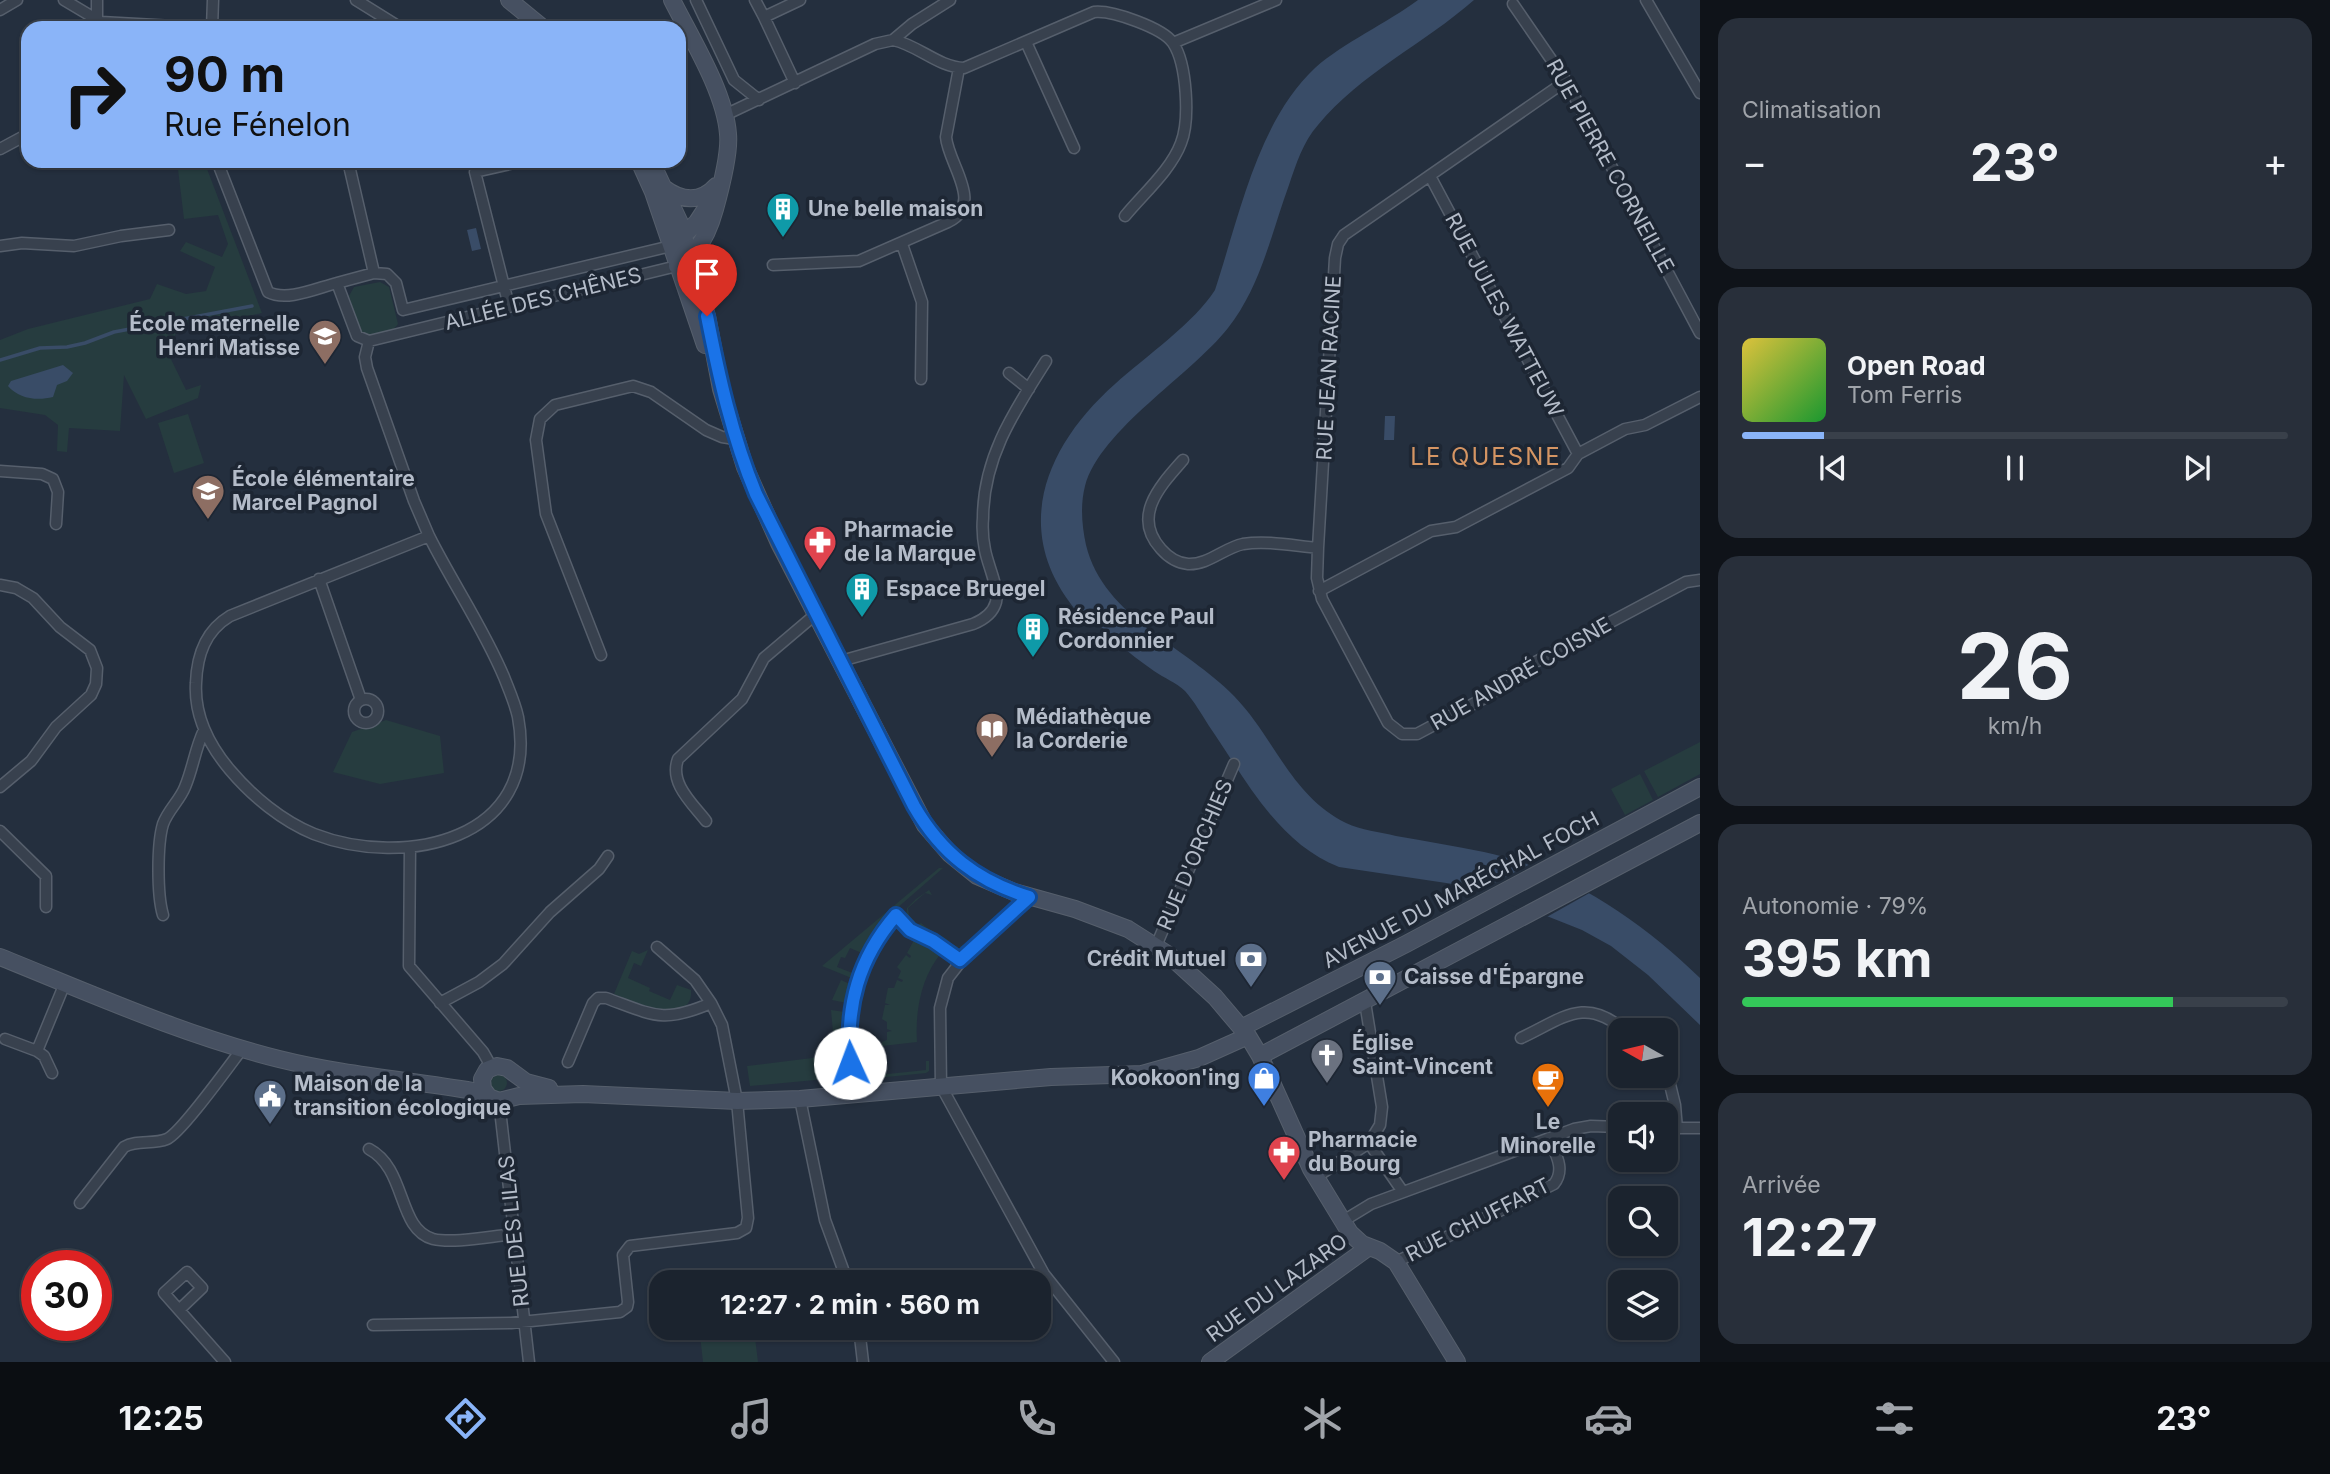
<!DOCTYPE html>
<html lang="fr">
<meta charset="utf-8">
<style>
:root{--surface:#1b232e;--page:#282f3a;--text:#f1f3f6;--muted:#a0a4aa;--line:#39404a;--accent:#8ab4f8}
body{margin:0;font-family:Inter,sans-serif;background:var(--page);color:var(--text);height:100vh;display:flex;flex-direction:column;font-size:26px;white-space:nowrap}
*{box-sizing:border-box;margin:0}
p{font-size:23px;color:var(--muted)}
.icon{flex:none;width:38px;height:38px;fill:none;stroke:currentColor;stroke-width:2;stroke-linecap:round;stroke-linejoin:round}
.map{position:relative;flex:1;overflow:hidden}
.sheet{display:flex;flex-direction:column;gap:18px;padding:18px;background:#0f1319;width:630px}
.sheet>*{flex:none}
.banner{position:absolute;left:21px;top:21px;width:665px;height:147px;border-radius:21px;box-shadow:0 2px 5px #0004,0 0 0 2px var(--line);background:#8ab4f8;color:#111;overflow:hidden}
.needle{width:46px;rotate:278deg}
.buttons{position:absolute;left:1608px;top:1018px;display:grid;gap:14px}
.buttons a{display:grid;place-items:center;width:70px;height:70px;border-radius:14px;background:var(--surface);box-shadow:0 2px 5px #0004,0 0 0 2px var(--line);font-size:35px}
.speed{position:absolute;left:21px;top:1250px;display:flex;gap:14px;font-size:35px;font-weight:700;text-align:center}
.speed>*{display:grid;place-content:center;width:91px;height:91px;border-radius:50%;background:var(--surface);box-shadow:0 2px 5px #0004,0 0 0 2px var(--line);line-height:1}
.speed .limit{border:10px solid #d22;background:#fff;color:#111}
.pin{position:absolute;display:grid;place-items:center;width:60px;height:60px;color:#fff;margin:-72px -30px;border-radius:50% 50% 50% 0;rotate:-45deg;box-shadow:0 0 7px #0007}
.pin .icon{rotate:45deg}
.me{position:absolute;width:77px;margin:-38px;rotate:358deg;stroke-linejoin:round;filter:drop-shadow(0 0 5px #0008)}
.turn{display:flex;align-items:center;gap:24px;height:147px;padding:0 28px;font-size:32px}
.turn .icon{width:91px;height:91px;stroke-width:2.5}
.turn b{display:block;font-size:49px;line-height:60px}
.big{font-size:52px;font-weight:700;line-height:1.1}
.sheet .tile{flex:1;display:flex;flex-direction:column;justify-content:center;gap:10px;min-width:0;padding:0 24px;border-radius:21px;background:var(--page)}
.sheet .dial{align-items:center;gap:0}
.dial b{font-size:91px;line-height:1}
.song{display:flex;align-items:center;gap:21px}
.cover{width:84px;height:84px;border-radius:10px;background:linear-gradient(135deg,hsl(50 70% 55%),hsl(130 70% 35%))}
.played{height:7px;border-radius:4px;background:linear-gradient(90deg,var(--accent) 15%,var(--line) 15%)}
.keys{display:flex;justify-content:space-around;direction:ltr}
.heat{display:flex;justify-content:space-between;align-items:center;font-size:38px;direction:ltr}
.charge{height:10px;border-radius:5px;background:linear-gradient(90deg,#34c759 79%,var(--line) 0)}
.trip{position:absolute;left:649px;top:1270px;width:402px;height:70px;border-radius:21px;background:var(--surface);box-shadow:0 2px 5px #0004,0 0 0 2px var(--line);font-weight:700;line-height:70px;text-align:center}
.tabs{display:flex;height:112px;justify-content:space-around;align-items:center;background:#0b0e12;color:var(--muted)}
.tabs .icon{width:49px;height:49px}
.tabs .on{color:var(--accent)}
.tabs b{font-size:32px;color:var(--text)}
main{display:flex;flex:1;min-height:0}
.map>svg:first-child{display:block}
</style>
<main>
<div class="map">
<svg width="1700" height="1362" viewBox="0 0 1700 1362">
<rect width="100%" height="100%" fill="#242f3e"/>
<path fill="#263c3f" d="M177 161H204L262 313 202 326 201 323 183 327 182 324 179 325 168 353 186 390 201 385 198 398 146 419 124 375 120 431 69 428 67 452 57 451 58 425 45 415 0 408V340L28 329 150 299 157 284 186 294 206 291 215 267 180 251 186 242 222 257 228 244 218 215 184 219Z
M380 282 389 287 398 324C390 336 369 340 359 329L349 296 354 287Z
M188 414 204 463 174 473 158 423Z
M386 720 440 736 444 773 380 784 333 772 352 732Z
M1700 742V774L1658 797 1644 771Z
M1640 774 1653 800 1625 815 1611 789Z
M939 868H943L888 916 864 954 850 948 845 958 841 957 837 967 855 974 858 967 854 979 822 966Z
M929 890 932 895 925 893 908 908 909 915 918 925 921 923C930 932 945 935 953 945L959 947 965 944 962 947C953 949 918 931 912 924 907 918 906 915 907 908L916 899Z
M897 925 942 952C921 977 915 1011 917 1042L882 1046V1042L887 1040V1032L892 1031 887 1029V1022L882 1019 885 1005H890L885 1003 888 988H894L897 980 902 982 903 980 898 978 901 971 897 967 906 955 910 958 911 956 907 953 914 940 894 926Z
M648 950 641 966 634 963 628 978 650 988 649 991 670 1000 677 985 691 990C694 1028 630 1001 614 994L632 951 639 954Z
M841 980 852 985 847 1003 832 1000Z
M831 1010 845 1012 844 1031 833 1032Z
M844 1054 847 1077 750 1086 747 1066Z
M926 1061H929V1071L926 1073 856 1080V1069L859 1077 926 1070Z
M491 1083a8 8 0 1 1 16 0a8 8 0 1 1-16 0Z
M754 1329 758 1362H703L700 1335Z"/>
<path fill="#394c67" d="M1418 0H1474C1424 44 1361 73 1318 125 1303 142 1296 164 1289 185 1271 234 1261 286 1228 328 1190 376 1101 429 1085 486 1080 506 1082 526 1086 545 1104 618 1186 646 1234 696 1275 738 1290 795 1346 823 1361 830 1380 832 1396 836 1425 841 1455 846 1484 852 1567 870 1640 920 1700 978V1025L1648 975 1611 946 1582 930 1473 887 1339 867C1277 843 1245 778 1209 726 1202 715 1194 701 1185 691 1177 683 1164 678 1154 671 1141 662 1128 652 1117 642 1111 637 1107 631 1101 627 1094 622 1085 621 1079 614 1009 533 1044 447 1115 384 1145 357 1195 322 1215 290 1239 217 1258 121 1315 68 1343 43 1387 23 1418 0Z
M476 228 481 249 472 251 467 230Z
M63 365 73 373 67 381 57 385 53 397C37 401 19 399 8 386L11 381Z
M1385 416H1395L1394 440H1384Z"/>
<path fill="#242f3e" d="M1532 863 1553 871 1593 891 1545 918 1477 892Z"/>
<g fill="none" stroke-linecap="round" stroke-linejoin="round">
<path stroke="#394c67" stroke-width="3.5" d="M0 360 40 348 67 347 85 343 114 332 252 306"/>
<defs>
<path id="street" d="M64 0 101 22 210 28
M356 0 401 28
M696 0 734 80 759 100
M755 0 764 17
M1646 0 1700 93
M1513 4 1566 81 1700 333
M0 10 17 0
M97 20V0
M212 28 213 0
M893 40C918 45 938 67 964 68L1094 12C1112 10 1163 28 1173 43 1187 64 1190 120 1181 143 1171 170 1143 194 1125 216
M1026 42 1074 148
M1173 43 1276 0
M1566 81 1344 235 1338 244 1335 258 1318 548 1317 578 1322 599 1388 723 1402 734H1417L1490 695 1511 675 1686 582 1700 580
M795 83 764 17 800 0
M725 115 875 44 893 40 912 24 950 0
M0 149 28 134
M217 161 268 292C287 302 317 288 337 283
M348 161 374 273
M1430 176 1578 454
M902 244 922 302 921 379
M0 246 22 243 74 246 121 236 169 230
M671 246 403 310 396 283 387 274 374 273 337 283 357 336 369 341 677 266
M773 265 859 261 948 222C985 204 948 164 946 137L959 68
M509 306 475 172 523 161
M369 341 365 357 367 368 414 501 429 536
M1009 373 1029 389
M1183 460C1161 485 1131 516 1161 549 1168 557 1177 563 1188 564 1208 565 1224 548 1243 544 1267 540 1295 546 1318 548
M0 471 42 474 53 479 58 492 56 524
M429 536C453 584 483 627 504 677 509 690 515 703 518 717 541 840 404 869 314 834 282 821 252 796 230 770 209 745 194 717 196 683 197 655 205 631 230 616Z
M319 579 361 700
M0 585 16 588 33 598 60 627 90 650 97 668 96 684 91 695 56 727 31 761 0 787
M1319 591 1431 531 1456 527 1568 468 1578 454 1625 429 1645 425 1700 397
M601 655 546 514 536 440 540 419 555 405 633 386 651 392 706 430 722 437 735 439
M841 661 973 624C983 620 993 613 996 602 999 587 988 566 985 550 983 540 982 529 983 518 983 457 1015 410 1046 361
M354 711a12 12 0 1 1 24 0a12 12 0 1 1-24 0Z
M706 821C692 803 669 783 678 759L742 699 764 658 816 614
M0 831 46 876V907
M410 847 409 966 483 1052 492 1068
M1029 897 1008 918 969 951 948 978 940 1008 941 1086 1044 1274 1114 1362
M163 915C157 895 157 844 163 824 168 810 180 800 185 787 193 768 195 749 204 730
M1156 946 1234 764
M440 1003 479 982 503 964 550 912 599 869 608 856
M1521 1038C1562 1019 1585 995 1625 1031
M5 1039 37 1051 65 983
M37 1051 44 1056 52 1073
M568 1062 593 1003 598 998H606C653 1015 663 1024 711 1003
M1666 1068 1675 1105 1677 1129
M853 1094C846 1023 847 972 896 915L910 930 933 941 960 960
M800 1099 825 1220 848 1283
M499 1101 529 1362
M1666 1128H1700
M1369 1143 1403 1192
M369 1149C407 1169 397 1229 433 1239 454 1244 491 1236 515 1234
M1316 1177 1369 1143 1380 1125 1382 1107 1365 1002
M80 1203 124 1147C137 1139 153 1145 167 1139 181 1133 229 1066 242 1049
M1343 1221 1371 1204 1574 1129 1591 1126 1620 1127
M1396 1262 1554 1184C1566 1169 1555 1153 1549 1138
M179 1310 202 1288 187 1272 164 1293 225 1362
M373 1325 511 1323 620 1312 627 1307 628 1302 623 1255 630 1246 737 1233 746 1228 748 1218 737 1101 722 1025 711 1003 695 980 657 947
M859 1328 863 1362"/>
<path id="secondary" d="M509 0 543 28
M672 0C691 38 725 92 728 134 730 153 720 191 715 209 709 231 698 255 677 266
M639 161 653 192 705 345
M651 161 680 223 707 316 721 389 745 467 779 543 925 825 950 854 977 876 1014 892 1075 909 1128 929 1169 955 1215 997 1248 1036 1260 1056 1311 1169 1350 1233 1362 1244 1380 1251 1396 1262 1457 1362
M664 188C681 201 701 203 716 186
M678 241 697 222 712 199
M0 957C92 994 183 1035 279 1059 343 1075 408 1080 473 1091L499 1101 519 1096 583 1094 737 1101 800 1099 1051 1077 1142 1074 1199 1058 1248 1036
M1241 1028 1406 944 1700 787
M1260 1056 1700 823
M489 1097 483 1089 482 1079 487 1070 497 1066 507 1068 526 1082 549 1088
M1210 1362 1369 1247"/>
</defs>
<use href="#street" stroke="#565f6c" stroke-width="13"/>
<use href="#secondary" stroke="#565f6c" stroke-width="18"/>
<use href="#street" stroke="#38414e" stroke-width="10"/>
<use href="#secondary" stroke="#465061" stroke-width="16"/>
</g>
<g fill="none" stroke-linecap="round" stroke-linejoin="round">
<defs>
<path id="route" d="M707 316C719 377 732 436 756 494L914 806C941 853 977 881 1029 897L960 960 933 941 910 930 896 915C858 959 846 1006 850 1063"/>
</defs>
<use href="#route" stroke="#114b97" stroke-width="18"/>
<use href="#route" stroke="#1a73e8" stroke-width="12"/>
</g>
<defs>
<symbol id="building-pin" viewBox="-11 -11 22 30"><path d="M0 17L-7.5 6A9.5 9.5 0 1 1 7.5 6Z" fill="#0f9aa8" stroke="#1d2633"/><path d="M-4-6H4V6H1V3H-1V6H-4ZM-2.5-4.3h1.7v1.8h-1.7ZM.8-4.3h1.7v1.8H.8ZM-2.5-1h1.7V.8h-1.7ZM.8-1h1.7V.8H.8Z" fill="#fff"/></symbol>
<symbol id="school-pin" viewBox="-11 -11 22 30"><path d="M0 17L-7.5 6A9.5 9.5 0 1 1 7.5 6Z" fill="#8d6e63" stroke="#1d2633"/><path d="M0-5L7-2L0 1L-7-2ZM-4 1L0 2.5L4 1V4Q0 6-4 4Z" fill="#fff"/></symbol>
<symbol id="pharmacy-pin" viewBox="-11 -11 22 30"><path d="M0 17L-7.5 6A9.5 9.5 0 1 1 7.5 6Z" fill="#e0444e" stroke="#1d2633"/><path d="M-2-6h4v4h4v4h-4v4h-4v-4h-4v-4h4Z" fill="#fff"/></symbol>
<symbol id="library-pin" viewBox="-11 -11 22 30"><path d="M0 17L-7.5 6A9.5 9.5 0 1 1 7.5 6Z" fill="#8d6e63" stroke="#1d2633"/><path d="M-6-4Q-3-5.5-.7-3.5V5Q-3 3-6 4ZM6-4Q3-5.5 .7-3.5V5Q3 3 6 4Z" fill="#fff"/></symbol>
<symbol id="bank-pin" viewBox="-11 -11 22 30"><path d="M0 17L-7.5 6A9.5 9.5 0 1 1 7.5 6Z" fill="#5c6f8a" stroke="#1d2633"/><path d="M-6-4H6V4H-6ZM0-2.3a2.3 2.3 0 1 0 0 4.6a2.3 2.3 0 1 0 0-4.6Z" fill="#fff"/></symbol>
<symbol id="church-pin" viewBox="-11 -11 22 30"><path d="M0 17L-7.5 6A9.5 9.5 0 1 1 7.5 6Z" fill="#6b7280" stroke="#1d2633"/><path d="M-1.2-6h2.4v3.5h3.3v2.4h-3.3V6h-2.4V-.1h-3.3v-2.4h3.3Z" fill="#fff"/></symbol>
<symbol id="shop-pin" viewBox="-11 -11 22 30"><path d="M0 17L-7.5 6A9.5 9.5 0 1 1 7.5 6Z" fill="#3f7fe0" stroke="#1d2633"/><path d="M-5-2.5h2.3a2.7 3.5 0 0 1 5.4 0H5L5.5 6h-11ZM-1.5-2.5h3a1.5 2.3 0 0 0-3 0Z" fill="#fff"/></symbol>
<symbol id="cafe-pin" viewBox="-11 -11 22 30"><path d="M0 17L-7.5 6A9.5 9.5 0 1 1 7.5 6Z" fill="#e8710a" stroke="#1d2633"/><path d="M-5.5-4.5H6V0H3Q3 3.5 0 3.5H-2.5Q-5.5 3.5-5.5 0ZM3-3.2v2h1.7v-2ZM-6 4.5H4V6H-6Z" fill="#fff"/></symbol>
<symbol id="civic-pin" viewBox="-11 -11 22 30"><path d="M0 17L-7.5 6A9.5 9.5 0 1 1 7.5 6Z" fill="#5c6f8a" stroke="#1d2633"/><path d="M-.6-6.5H3V-4.5H.6V-3L4-1V1h2V6H-6V1h2V-1L-.6-3ZM-1.2 2.5V6h2.4V2.5Z" fill="#fff"/></symbol>
</defs>
<g fill-rule="evenodd">
<use href="#building-pin" x="764" y="190" width="38" height="52"/>
<use href="#school-pin" x="306" y="317" width="38" height="52"/>
<use href="#school-pin" x="189" y="472" width="38" height="52"/>
<use href="#pharmacy-pin" x="801" y="523" width="38" height="52"/>
<use href="#building-pin" x="843" y="570" width="38" height="52"/>
<use href="#building-pin" x="1014" y="610" width="38" height="52"/>
<use href="#library-pin" x="973" y="710" width="38" height="52"/>
<use href="#bank-pin" x="1232" y="940" width="38" height="52"/>
<use href="#bank-pin" x="1361" y="958" width="38" height="52"/>
<use href="#church-pin" x="1308" y="1036" width="38" height="52"/>
<use href="#shop-pin" x="1245" y="1059" width="38" height="52"/>
<use href="#cafe-pin" x="1529" y="1060" width="38" height="52"/>
<use href="#civic-pin" x="251" y="1077" width="38" height="52"/>
<use href="#pharmacy-pin" x="1265" y="1133" width="38" height="52"/>
</g>
<g text-anchor="middle" stroke-width="7" stroke-linejoin="round" paint-order="stroke">
<g font-size="21" fill="#b4bcc9" stroke="#1d2633">
<text transform="translate(1610 166) rotate(61)" y="7">RUE PIERRE CORNEILLE</text>
<text transform="translate(543 299) rotate(-14)" y="7">ALLÉE DES CHÊNES</text>
<text transform="translate(1504 315) rotate(62)" y="7">RUE JULES WATTEUW</text>
<text transform="translate(1329 368) rotate(-87)" y="7">RUE JEAN RACINE</text>
<text transform="translate(1521 674) rotate(-30)" y="7">RUE ANDRÉ COISNE</text>
<text transform="translate(1195 855) rotate(-67)" y="7">RUE D'ORCHIES</text>
<text transform="translate(1461 890) rotate(-28)" y="7">AVENUE DU MARÉCHAL FOCH</text>
<text transform="translate(1478 1220) rotate(-27)" y="7">RUE CHUFFART</text>
<text transform="translate(514 1231) rotate(-96)" y="7">RUE DES LILAS</text>
<text transform="translate(1277 1288) rotate(-36)" y="7">RUE DU LAZARO</text>
</g>
<g font-size="21" font-weight="bold" fill="#b4bcc9" stroke="#1d2633" text-anchor="start">
<text x="808" y="216">Une belle maison</text>
<text x="300" y="331" text-anchor="end">École maternelle<tspan x="300" dy="24">Henri Matisse</tspan></text>
<text x="232" y="486">École élémentaire<tspan x="232" dy="24">Marcel Pagnol</tspan></text>
<text x="844" y="537">Pharmacie<tspan x="844" dy="24">de la Marque</tspan></text>
<text x="886" y="596">Espace Bruegel</text>
<text x="1058" y="624">Résidence Paul<tspan x="1058" dy="24">Cordonnier</tspan></text>
<text x="1016" y="724">Médiathèque<tspan x="1016" dy="24">la Corderie</tspan></text>
<text x="1226" y="966" text-anchor="end">Crédit Mutuel</text>
<text x="1404" y="984">Caisse d'Épargne</text>
<text x="1352" y="1050">Église<tspan x="1352" dy="24">Saint-Vincent</tspan></text>
<text x="1240" y="1085" text-anchor="end">Kookoon'ing</text>
<text x="294" y="1091">Maison de la<tspan x="294" dy="24">transition écologique</tspan></text>
<text x="1548" y="1129" text-anchor="middle">Le<tspan x="1548" dy="24">Minorelle</tspan></text>
<text x="1308" y="1147">Pharmacie<tspan x="1308" dy="24">du Bourg</tspan></text>
</g>
<g font-size="24" letter-spacing="2" fill="#d59563" stroke="#1d2633">
<text x="1486" y="465">LE QUESNE</text>
</g>
</g>
</svg>
<div class="buttons">
<a><svg class="needle" viewBox="-14 -14 28 28"><path d="M0-13l5 13h-10z" fill="#e53935"/><path d="M0 13l5-13h-10z" fill="#a0a4aa"/></svg></a>
<a><svg class="icon" aria-label="sound" viewBox="0 0 24 24"><path d="M4 9h4l5-4v14l-5-4H4zM17 9q2 3 0 6"/></svg></a>
<a><svg class="icon" aria-label="search" viewBox="0 0 24 24"><circle cx="10" cy="10" r="6"/><path d="M15 15l6 6"/></svg></a>
<a><svg class="icon" aria-label="layers" viewBox="0 0 24 24"><path d="M12 4l9 5-9 5-9-5zM3 14l9 5 9-5"/></svg></a>
</div>
<div class="speed"><div class="limit">30</div></div>
<div class="pin" style="left:707px;top:316px;background:#d93025"><svg class="icon" aria-label="arrive" viewBox="0 0 24 24"><path d="M6 21V4h12l-3 4 3 4H6"/></svg></div>
<svg class="me" style="left:850px;top:1063px" viewBox="-20 -20 40 40"><circle r="19" fill="#fff"/><path d="M0-13L10 11 0 6-10 11z" fill="#1a73e8"/></svg>
<div class="trip">12:27 · 2 min · 560 m</div>
<div class="banner">
<div class="turn"><svg class="icon" aria-label="right" viewBox="0 0 24 24"><path d="M7 20v-9h11M14 6l5 5-5 5"/></svg><div><b>90 m</b>Rue Fénelon</div></div>
</div>
</div>
<section class="sheet">
<div class="tile"><p>Climatisation</p>
<div class="heat"><a>−</a><b class="big">23°</b><a>+</a></div>
</div>
<div class="tile">
<div class="song"><i class="cover"></i><div><b>Open Road</b><p>Tom Ferris</p></div></div>
<div class="played"></div>
<div class="keys"><svg class="icon" aria-label="previous" viewBox="0 0 24 24"><path d="M18 5L8 12l10 7zM5 5v14"/></svg><svg class="icon" aria-label="pause" viewBox="0 0 24 24"><path d="M8 5v14M16 5v14"/></svg><svg class="icon" aria-label="next" viewBox="0 0 24 24"><path d="M6 5l10 7-10 7zM19 5v14"/></svg></div>
</div>
<div class="tile dial"><b>26</b><p>km/h</p></div>
<div class="tile"><p>Autonomie · 79%</p><b class="big">395 km</b><div class="charge"></div></div>
<div class="tile"><p>Arrivée</p><b class="big">12:27</b></div>
</section>
</main>
<nav class="tabs">
<b>12:25</b>
<svg class="icon on" aria-label="directions" viewBox="0 0 24 24"><path d="M12 3l9 9-9 9-9-9zM9 14v-3h6M13 9l2 2-2 2"/></svg>
<svg class="icon" aria-label="music" viewBox="0 0 24 24"><path d="M9 18V5l10-2v13"/><circle cx="6" cy="18" r="3"/><circle cx="16" cy="16" r="3"/></svg>
<svg class="icon" aria-label="phone" viewBox="0 0 24 24"><path d="M5 4h4l2 5-3 2q2 4 5 5l2-3 5 2v4C11 20 4 13 5 4z"/></svg>
<svg class="icon" aria-label="climate" viewBox="0 0 24 24"><path d="M12 3v18M4 7l16 10M4 17L20 7"/></svg>
<svg class="icon" aria-label="car" viewBox="0 0 24 24"><path d="M5 17H2v-5l4-1 3-4h7l3 4 3 1v5h-3M9 17h6M6 11h13"/><circle cx="7" cy="17" r="2"/><circle cx="17" cy="17" r="2"/></svg>
<svg class="icon" aria-label="filters" viewBox="0 0 24 24"><path d="M4 7h16M4 17h16"/><circle cx="9" cy="7" r="2"/><circle cx="15" cy="17" r="2"/></svg>
<b>23°</b>
</nav>
